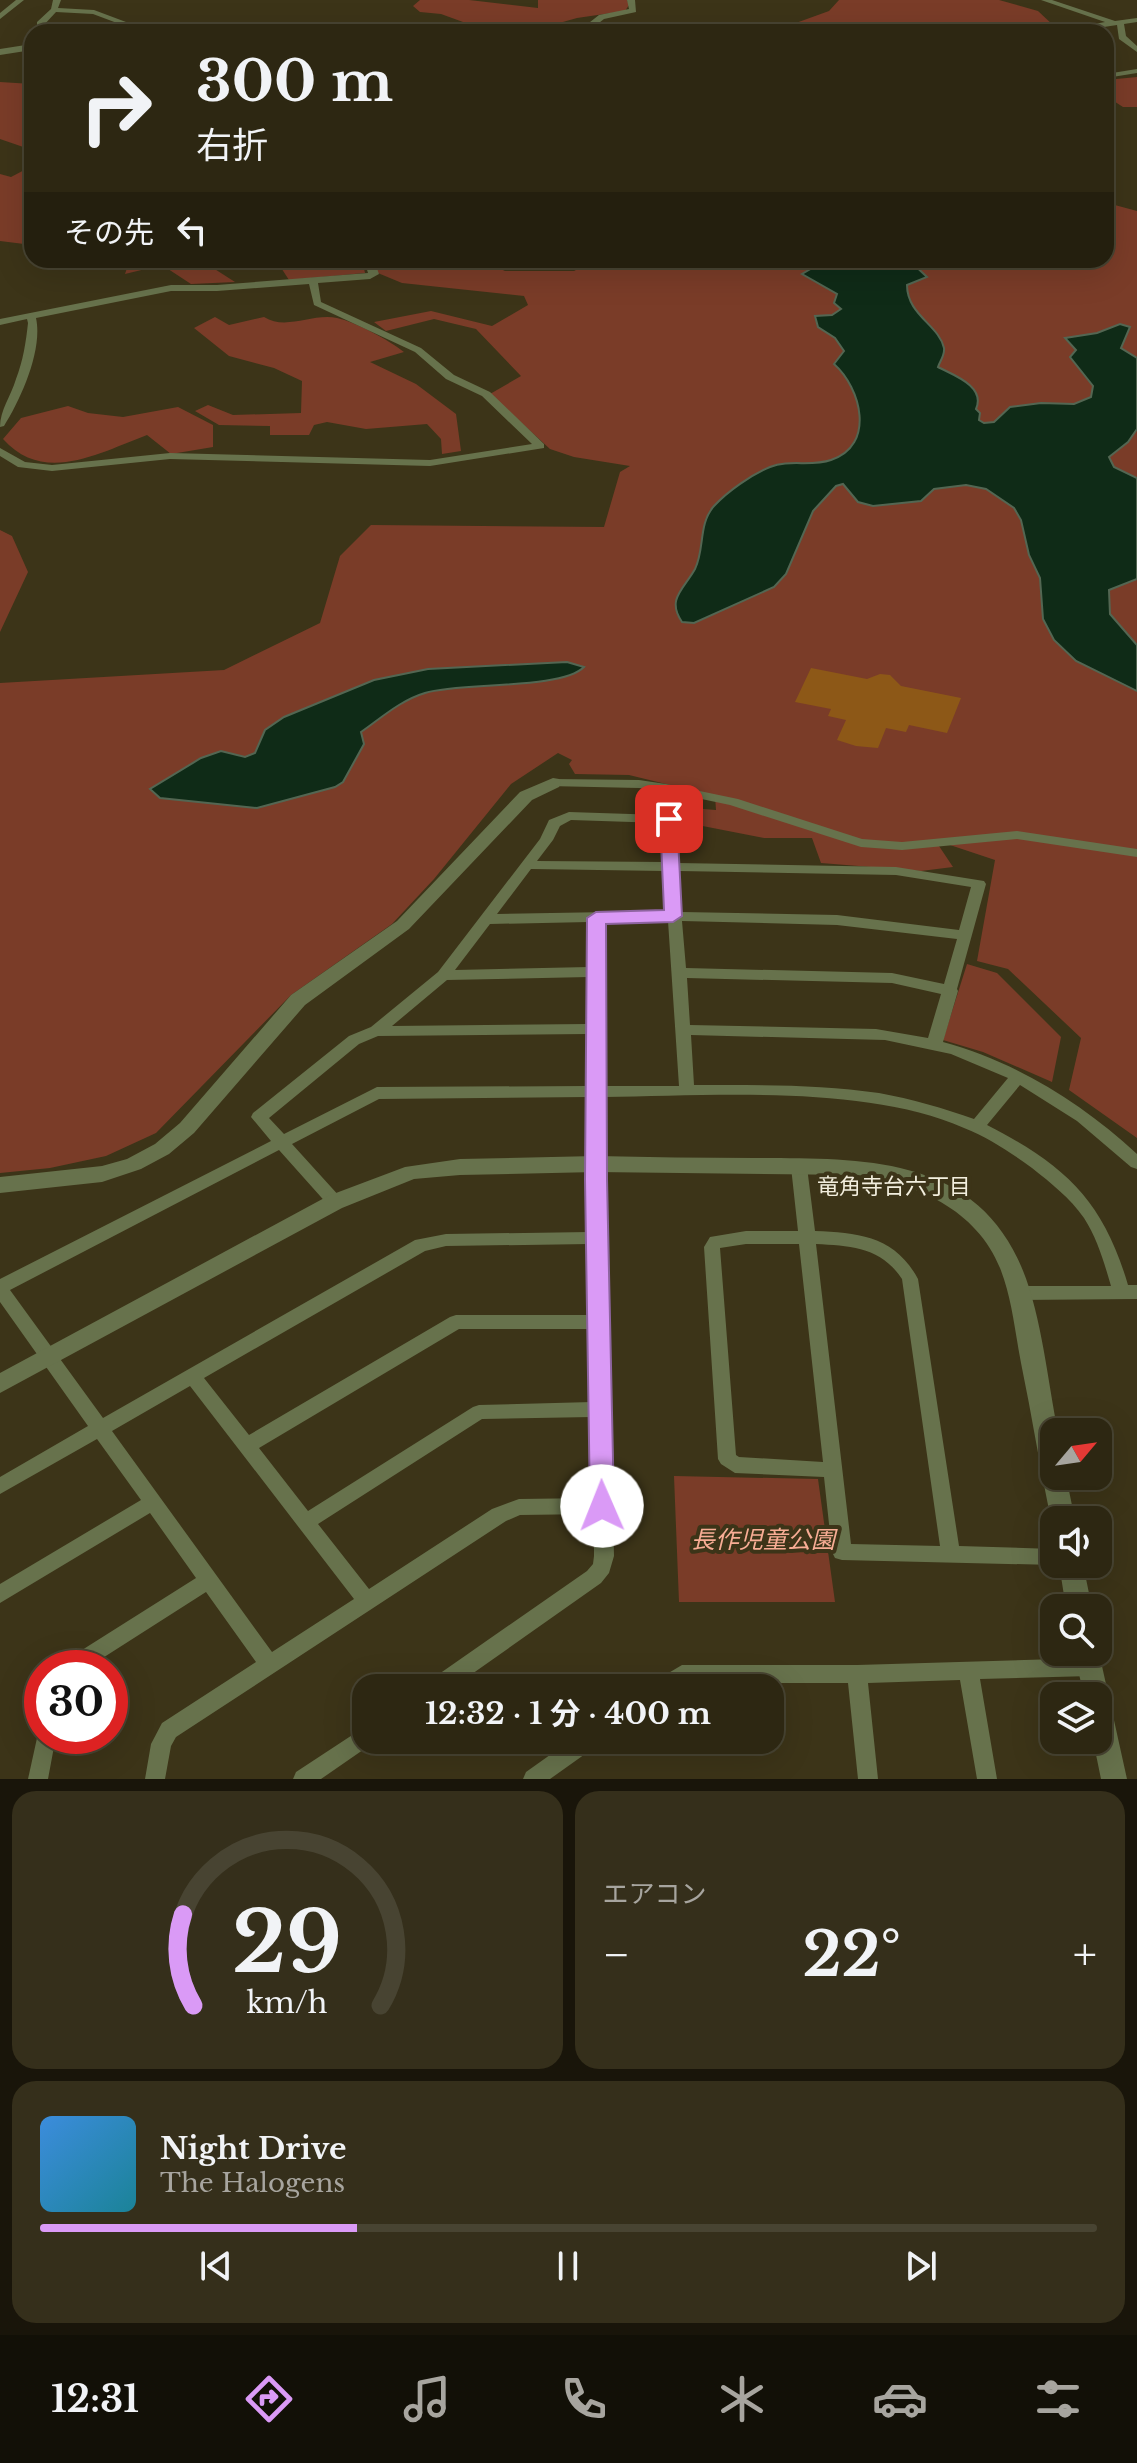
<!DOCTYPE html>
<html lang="ja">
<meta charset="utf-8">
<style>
:root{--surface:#2d2712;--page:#352f1b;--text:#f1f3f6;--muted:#a7a59f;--line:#484432;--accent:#da9af6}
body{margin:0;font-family:"Libre Baskerville","Noto Sans JP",serif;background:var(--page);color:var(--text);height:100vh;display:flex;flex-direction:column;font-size:30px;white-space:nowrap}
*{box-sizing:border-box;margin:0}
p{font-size:26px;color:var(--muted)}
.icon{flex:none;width:44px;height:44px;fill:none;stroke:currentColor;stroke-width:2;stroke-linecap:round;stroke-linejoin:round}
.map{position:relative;height:1779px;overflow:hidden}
.sheet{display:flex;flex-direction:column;gap:12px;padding:12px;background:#19150a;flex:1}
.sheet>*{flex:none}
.guide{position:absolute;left:24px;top:24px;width:1090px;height:244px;border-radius:24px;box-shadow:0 8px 32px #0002,0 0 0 2px var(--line);background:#2d2712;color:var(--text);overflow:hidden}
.needle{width:52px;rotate:61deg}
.buttons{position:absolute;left:1040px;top:1418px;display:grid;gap:16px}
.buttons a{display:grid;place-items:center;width:72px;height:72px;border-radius:16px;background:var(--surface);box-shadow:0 8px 32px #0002,0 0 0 2px var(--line);font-size:40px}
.speed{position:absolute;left:24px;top:1650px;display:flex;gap:16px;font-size:40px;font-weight:700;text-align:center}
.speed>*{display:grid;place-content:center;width:104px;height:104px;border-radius:50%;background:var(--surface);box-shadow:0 8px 32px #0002,0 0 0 2px var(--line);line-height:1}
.speed .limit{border:12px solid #d22;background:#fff;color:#111}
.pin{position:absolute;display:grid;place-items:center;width:68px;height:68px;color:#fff;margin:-34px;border-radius:16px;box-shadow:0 4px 12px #0006}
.me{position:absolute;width:88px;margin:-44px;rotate:359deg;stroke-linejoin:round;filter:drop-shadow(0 0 6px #0008)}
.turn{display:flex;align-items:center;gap:28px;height:168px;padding:0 40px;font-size:36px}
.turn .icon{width:104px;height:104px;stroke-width:2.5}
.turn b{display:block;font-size:56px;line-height:68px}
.then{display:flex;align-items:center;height:76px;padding:0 40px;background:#0003;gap:16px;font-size:30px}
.big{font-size:60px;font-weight:700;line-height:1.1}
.sheet .widget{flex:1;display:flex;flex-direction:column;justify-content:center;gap:12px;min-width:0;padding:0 28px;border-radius:24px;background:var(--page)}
.sheet .dial{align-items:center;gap:0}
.dial svg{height:208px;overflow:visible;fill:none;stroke:var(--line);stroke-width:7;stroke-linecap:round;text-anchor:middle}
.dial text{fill:var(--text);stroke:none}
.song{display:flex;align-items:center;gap:24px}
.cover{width:96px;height:96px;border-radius:12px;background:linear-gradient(135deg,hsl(210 70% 55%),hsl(190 70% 35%))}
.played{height:8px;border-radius:4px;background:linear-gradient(90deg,var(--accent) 30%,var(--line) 30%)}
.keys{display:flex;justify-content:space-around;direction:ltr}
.heat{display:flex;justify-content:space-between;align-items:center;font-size:44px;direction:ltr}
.sheet .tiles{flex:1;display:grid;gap:12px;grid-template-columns:1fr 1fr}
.widget:last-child{grid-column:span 2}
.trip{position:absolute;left:352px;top:1674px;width:432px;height:80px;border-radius:24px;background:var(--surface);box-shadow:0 8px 32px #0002,0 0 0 2px var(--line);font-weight:700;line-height:80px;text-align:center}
.tabs{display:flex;height:128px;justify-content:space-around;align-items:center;background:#121007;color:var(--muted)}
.tabs .icon{width:56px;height:56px}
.tabs .selected{color:var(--accent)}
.tabs b{font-size:36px;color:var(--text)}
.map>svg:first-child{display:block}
</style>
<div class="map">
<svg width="1137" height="1779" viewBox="0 0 1137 1779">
<rect width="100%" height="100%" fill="#3c3418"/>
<path fill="#7a3c28" d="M420 0H469L538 8V0H627L629 5 625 11 577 18 545 27 463 22 441 14 420 12 413 6Z
M839 0H999L1038 11 1054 26 1020 32H771L829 11Z
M1137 77V107H1123L1106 96V80Z
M0 82 32 84 23 95 32 97V150L0 139Z
M32 166V245L0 241V174L11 177Z
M1106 191 1111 204 1137 211V1138L1069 1090 1081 1038 1008 969 977 961 995 860 935 840 953 867 921 871 821 863 812 838H764L677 821 678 807 716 810 715 796 629 775 575 774 569 764 572 760 558 753 511 784 434 879 392 924 291 995 156 1133 106 1156 50 1168 0 1173V683L224 670 320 623 340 556 371 525 604 527 620 472 630 466 574 457 550 449 490 394 521 376 476 329 434 319 386 331 374 322 431 311 492 326 528 305 524 296 402 283 373 271 376 267 400 263 402 260H481L505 271H574L595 260H1106Z
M103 260H207L210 266 235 282 191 284 162 265 125 274 128 265Z
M276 260H362L365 273 289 280Z
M215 317 229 325 264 317C286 331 312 313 337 318 355 322 389 340 404 352L370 362 416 384 456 414 461 451 442 454 441 439 427 424 366 429 327 422 314 425 309 435H270V426L219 425 195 411 208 405 233 415 301 413 302 381 274 368 229 356 194 328Z
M68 406 88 413 123 417 178 407 213 425V447L171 454 147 435C99 453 44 485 3 439L21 418Z
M0 530 12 536 28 572 0 632Z
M967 964 997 973 1061 1037 1052 1082 983 1052 943 1040Z
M674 1476 818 1479 835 1602H679Z"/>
<path fill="#0f2b17" stroke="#536652" stroke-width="2" d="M909 260 927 277 907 285C907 315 939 325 944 348 945 355 940 361 938 367 953 375 986 386 976 409L980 413 979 420 984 423 994 422 1010 407 1041 403 1074 404 1091 397 1093 386 1070 357 1076 350 1065 338 1097 333 1120 324 1130 327 1121 348 1137 358V429L1128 442 1109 457 1114 467 1137 478V579L1109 590 1110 614 1137 645V691L1076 661 1054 640 1043 619 1040 578 1029 555 1021 520 1014 508 986 489 966 485 934 489 921 501 873 506 858 502 843 484 836 486 813 511 786 574 774 587 694 623 682 622C666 599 684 589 695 569 705 549 698 524 714 506 728 491 751 475 770 467 789 459 811 467 831 460 876 445 861 388 834 364L844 351 835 338 818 327 815 316 832 315 841 309 834 303 837 294 802 274 826 260Z
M567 662 584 667C561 690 460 682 425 693 401 700 381 718 361 732L364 744 343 782 335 787 257 808 160 798 150 789 201 758 221 751 245 757 255 753 265 730 284 717 374 680 428 669Z"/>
<path fill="#8d5817" d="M811 668 867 679 880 674 890 675 901 686 961 698 947 733 909 725 906 732 886 728 878 748 856 746 837 740 846 720 828 716 831 709 795 702Z"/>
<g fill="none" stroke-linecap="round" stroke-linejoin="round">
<path fill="#67724c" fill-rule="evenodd" d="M16 0H24L0 19V13Z
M53 0H61L58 8 94 10 134 25 127 32H119L125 26 93 14 56 12 43 26H37V22L51 9Z
M627 0H635L636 12 604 19 590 30 559 32 585 26 599 15 629 9Z
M1041 0H1052L1115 21 1137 18V22L1124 24 1126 36 1137 46V52L1119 39 1117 25 1071 32H1052L1105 22Z
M1137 69V73L1106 78V74Z
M364 260H374L379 274 370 279 318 283 321 302 421 348 454 375 490 392 544 444V448L430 466 170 459 52 471 18 467 0 456V448L25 462 52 465 170 453 430 460 532 444 482 396 446 379 415 352 314 305 309 284 217 291H171L36 318C43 350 21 399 4 426L0 427C0 410 11 396 16 379 23 361 26 342 28 323L27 319 0 325V319L171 285H217L368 273Z
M553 779 639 780 666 784 738 799 862 839 902 842 1017 831 1137 849V857L1017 839 902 850 861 847 730 805 673 793 678 863 896 867 984 881 986 884 957 989 958 991 943 1042C1016 1062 1081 1102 1137 1154V1169L1131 1167 1077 1121 1020 1085 987 1125C1065 1165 1103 1200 1128 1285H1137V1299L1018 1300 1012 1298 1009 1293 1012 1288 1018 1286H1111C1104 1262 1097 1238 1084 1218 1070 1198 1051 1183 1032 1168 1010 1152 989 1138 964 1128 865 1084 712 1096 604 1097L614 1556 609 1573 601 1583 452 1688H426L429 1681 587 1571 593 1564 594 1556V1514L520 1515 506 1521 176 1737 171 1746 165 1779H145L151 1744 162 1723 256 1662 206 1592 87 1668H60L63 1662 196 1578 150 1513 0 1603V1584L141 1500 97 1439 0 1494V1477L88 1426 0 1302V1279L271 1141 251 1117 253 1113 349 1036 371 1027 438 972 540 839 549 820 569 812 661 815 660 791 639 788 548 786 546 783ZM571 820 662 823 664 862 537 861 553 840 560 826ZM531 869 665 871 667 911 497 914ZM679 871 896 875 971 887 959 930 837 915 682 912ZM668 921 679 1086H604L603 922ZM682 921 837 925 957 939 944 984 892 973 686 968ZM589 922V967L455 970 490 924ZM589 977 588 1024 392 1026 447 980ZM687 978 892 983 941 994 928 1038 876 1029 690 1025ZM588 1034V1086L377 1087 284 1134 269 1118 359 1044 378 1036ZM691 1035 885 1040 951 1054 1008 1078 974 1119C943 1108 912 1099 879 1093 818 1084 756 1085 694 1085ZM588 1097 589 1232 446 1234 415 1240 103 1418 10 1290 279 1150 329 1206 335 1208 341 1206 343 1202 341 1198 292 1144 379 1099ZM589 1244 590 1315H456L450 1317 249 1435 204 1378 425 1251 446 1246ZM459 1329H590L592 1402 479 1405 473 1407 308 1511 259 1448ZM190 1386 354 1599 272 1652 112 1431ZM592 1417 593 1498 519 1499 492 1509 369 1589 318 1524 482 1419Z
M799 1161 805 1163 807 1167 815 1231C859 1233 895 1236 918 1279L959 1546 1054 1549V1564H1058L1054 1565 842 1560 835 1558 832 1552 824 1477 735 1473 721 1464 718 1459 704 1247 710 1237 746 1231H798L791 1167 793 1163ZM746 1244H799L823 1462 739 1457 736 1455 720 1248ZM816 1244C851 1246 881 1247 902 1279L940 1546 851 1544Z
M1091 1658 1098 1661 1101 1667 1098 1673 1091 1676 980 1679 997 1779H977L960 1680 868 1683 878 1779H858L848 1683H685L678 1688H652L655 1681 682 1665H857Z
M366 1726V1740H374L373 1743 321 1779H293L296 1772Z
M42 1728V1736H56L48 1779H28L39 1729Z
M571 1740H598L595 1747 550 1779H523L526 1772Z"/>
<path fill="#67724c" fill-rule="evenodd" d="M32 44V50L0 55V49Z
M553 778 559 779 561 783 559 787 532 800 409 929 305 1005 194 1133 169 1154 141 1169 102 1182 0 1193V1177L102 1166 127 1159 155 1144 180 1123 291 995 397 921 520 792Z
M596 1156C649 1157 701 1158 754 1158 857 1159 973 1153 1021 1266 1041 1311 1048 1383 1058 1432H1054V1476H1066L1075 1520H1054V1527L1051 1520C1040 1468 1032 1416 1021 1363 1015 1332 1012 1298 1000 1268 977 1210 916 1183 858 1175L596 1172 460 1175 414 1179 342 1208 0 1393V1373L328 1196 405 1167 460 1159Z
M1059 1564H1083L1092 1608H1066Z
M1098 1648 1127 1779H1101L1093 1740H1098V1696H1084L1074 1652H1098Z"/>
</g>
<path fill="#da9af6" stroke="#8e64a0" stroke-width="2" d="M669 813 677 819 682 916 673 922 606 924 607 1179 614 1506 610 1513 602 1516 593 1513 590 1506 585 1179 587 918 596 912 664 910 660 819Z"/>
<g text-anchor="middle" stroke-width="8" stroke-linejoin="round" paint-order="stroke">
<g font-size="22" fill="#f2eedd" stroke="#3c3418">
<text x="894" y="1194">竜角寺台六丁目</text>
</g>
<g font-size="24" font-style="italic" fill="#f8ad95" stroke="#3c3418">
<text x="763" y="1548">長作児童公園</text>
</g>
</g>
</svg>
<div class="buttons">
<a><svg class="needle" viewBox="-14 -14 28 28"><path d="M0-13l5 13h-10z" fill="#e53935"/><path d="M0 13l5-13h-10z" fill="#a7a59f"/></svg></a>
<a><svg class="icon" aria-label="sound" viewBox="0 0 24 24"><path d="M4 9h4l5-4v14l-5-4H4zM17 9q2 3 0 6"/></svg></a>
<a><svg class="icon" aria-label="search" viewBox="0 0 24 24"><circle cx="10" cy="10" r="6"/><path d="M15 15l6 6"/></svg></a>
<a><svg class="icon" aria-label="layers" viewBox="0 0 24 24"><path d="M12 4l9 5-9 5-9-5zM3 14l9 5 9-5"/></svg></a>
</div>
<div class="speed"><div class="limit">30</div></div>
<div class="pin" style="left:669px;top:819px;background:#d93025"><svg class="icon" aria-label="arrive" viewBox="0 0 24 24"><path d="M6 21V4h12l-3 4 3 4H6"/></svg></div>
<svg class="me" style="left:602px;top:1506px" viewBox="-20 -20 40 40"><circle r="19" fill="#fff"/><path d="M0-13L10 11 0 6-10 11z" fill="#da9af6"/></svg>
<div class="trip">12:32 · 1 分 · 400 m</div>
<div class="guide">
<div class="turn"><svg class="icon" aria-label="right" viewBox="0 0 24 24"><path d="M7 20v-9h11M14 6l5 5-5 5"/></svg><div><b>300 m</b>右折</div></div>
<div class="then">その先<svg class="icon" aria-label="left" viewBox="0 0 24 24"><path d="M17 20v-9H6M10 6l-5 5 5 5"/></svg></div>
</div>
</div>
<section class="sheet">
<div class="tiles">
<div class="widget dial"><svg viewBox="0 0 100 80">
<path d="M14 69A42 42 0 1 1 86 69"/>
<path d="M14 69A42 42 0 0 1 10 34" stroke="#da9af6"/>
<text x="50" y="56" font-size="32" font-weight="700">29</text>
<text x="50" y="72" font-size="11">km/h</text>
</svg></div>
<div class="widget"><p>エアコン</p>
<div class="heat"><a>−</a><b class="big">22°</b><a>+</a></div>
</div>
<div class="widget">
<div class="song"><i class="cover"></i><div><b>Night Drive</b><p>The Halogens</p></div></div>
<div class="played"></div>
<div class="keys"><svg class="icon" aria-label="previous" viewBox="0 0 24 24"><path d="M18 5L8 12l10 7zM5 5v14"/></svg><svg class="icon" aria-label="pause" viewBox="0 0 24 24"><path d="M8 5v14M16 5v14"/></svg><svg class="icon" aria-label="next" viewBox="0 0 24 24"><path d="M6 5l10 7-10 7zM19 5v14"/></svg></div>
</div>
</div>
</section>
<nav class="tabs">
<b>12:31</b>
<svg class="icon selected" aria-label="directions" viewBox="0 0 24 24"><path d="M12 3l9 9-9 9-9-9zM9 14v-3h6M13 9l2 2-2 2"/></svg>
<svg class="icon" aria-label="music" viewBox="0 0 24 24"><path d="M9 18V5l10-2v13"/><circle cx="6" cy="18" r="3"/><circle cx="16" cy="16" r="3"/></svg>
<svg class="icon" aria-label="phone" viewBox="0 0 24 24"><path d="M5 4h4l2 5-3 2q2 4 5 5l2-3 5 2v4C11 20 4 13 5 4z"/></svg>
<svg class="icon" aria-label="climate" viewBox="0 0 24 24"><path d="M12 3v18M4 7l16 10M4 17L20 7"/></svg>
<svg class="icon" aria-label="car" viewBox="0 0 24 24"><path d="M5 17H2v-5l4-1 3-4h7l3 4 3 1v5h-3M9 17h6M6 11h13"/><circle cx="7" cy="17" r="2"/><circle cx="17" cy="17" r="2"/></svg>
<svg class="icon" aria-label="filters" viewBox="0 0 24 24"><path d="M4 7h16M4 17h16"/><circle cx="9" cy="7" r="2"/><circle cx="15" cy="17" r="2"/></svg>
</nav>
